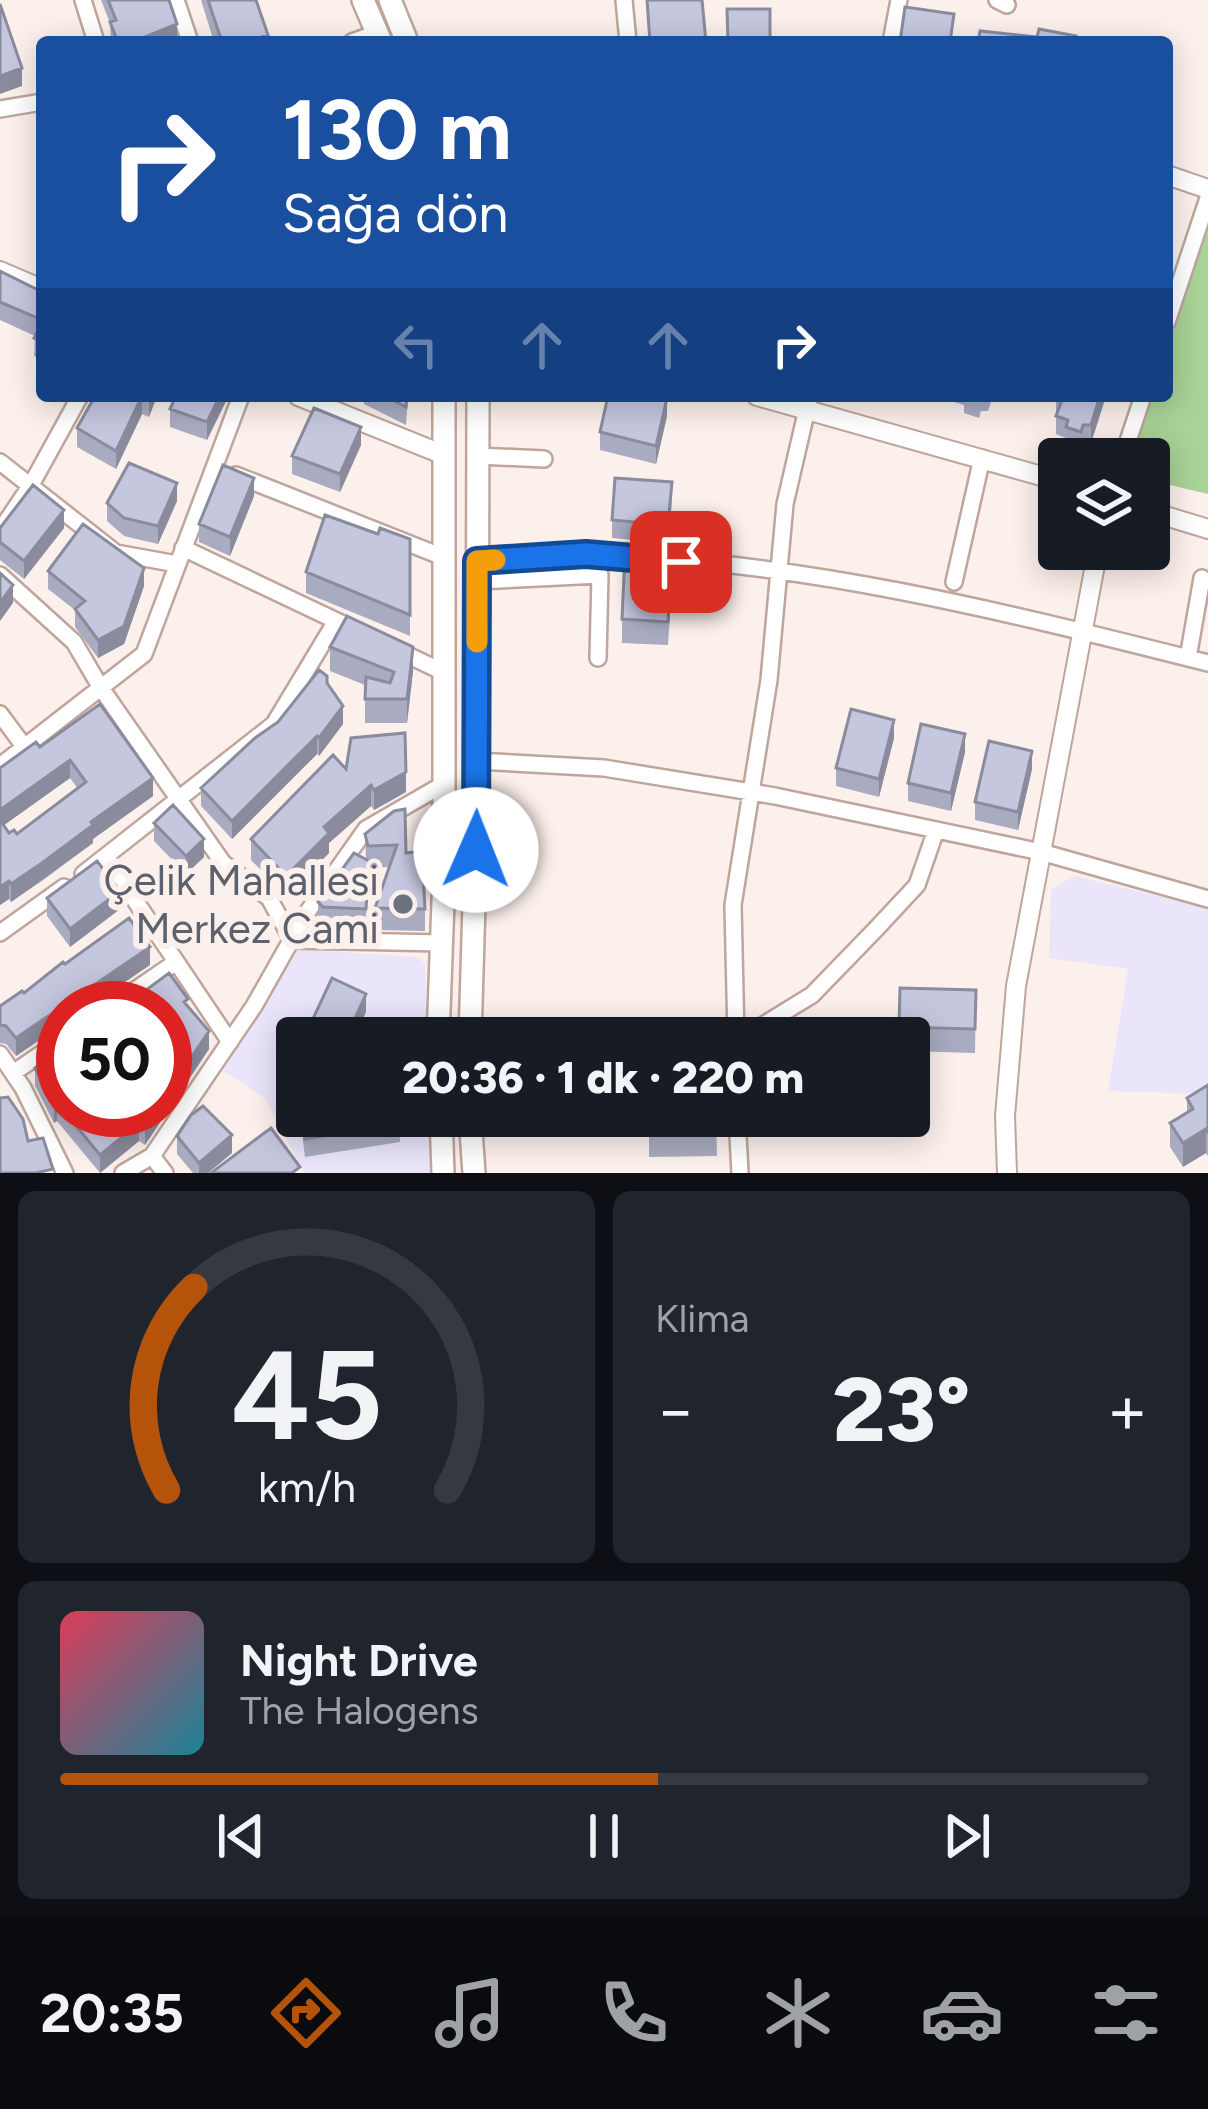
<!DOCTYPE html>
<html lang="tr">
<meta charset="utf-8">
<style>
:root{--surface:#171b24;--page:#20242c;--text:#f1f3f6;--muted:#9ea1a6;--line:#363941;--accent:#b45309}
body{margin:0;font-family:Figtree,sans-serif;background:var(--page);color:var(--text);height:100vh;display:flex;flex-direction:column;font-size:45px;white-space:nowrap}
*{box-sizing:border-box;margin:0}
p{font-size:39px;color:var(--muted)}
.icon{flex:none;width:66px;height:66px;fill:none;stroke:currentColor;stroke-width:2;stroke-linecap:round;stroke-linejoin:round}
.map{position:relative;height:1173px;overflow:hidden}
.sheet{display:flex;flex-direction:column;gap:18px;padding:18px;background:#0d0f14;flex:1}
.sheet>*{flex:none}
.banner{position:absolute;left:36px;top:36px;width:1137px;height:366px;border-radius:12px;box-shadow:0 6px 30px #0003;background:#1a4fa0;color:#fff;overflow:hidden}
.fabs{position:absolute;left:1038px;top:438px;display:grid;gap:24px}
.fabs a{display:grid;place-items:center;width:132px;height:132px;border-radius:12px;background:var(--surface);box-shadow:0 6px 30px #0003;font-size:60px}
.speed{position:absolute;left:36px;top:981px;display:flex;gap:24px;font-size:60px;font-weight:700;text-align:center}
.speed>*{display:grid;place-content:center;width:156px;height:156px;border-radius:50%;background:var(--surface);box-shadow:0 6px 30px #0003;line-height:1}
.speed .limit{border:18px solid #d22;background:#fff;color:#111}
.pin{position:absolute;display:grid;place-items:center;width:102px;height:102px;color:#fff;margin:-51px;border-radius:24px;box-shadow:0 6px 18px #0006}
.me{position:absolute;width:132px;margin:-66px;rotate:1deg;stroke-linejoin:round;filter:drop-shadow(0 0 9px #0008)}
.turn{display:flex;align-items:center;gap:42px;height:252px;padding:0 48px;font-size:54px}
.turn .icon{width:156px;height:156px;stroke-width:2.5}
.turn b{display:block;font-size:84px;line-height:102px}
.lanes{display:flex;align-items:center;height:114px;padding:0 48px;background:#0003;justify-content:center;gap:60px;direction:ltr}
.lanes .off{opacity:.35}
.big{font-size:90px;font-weight:800;line-height:1.1}
.sheet .card{flex:1;display:flex;flex-direction:column;justify-content:center;gap:18px;min-width:0;padding:0 42px;border-radius:18px;background:var(--page)}
.sheet .dial{align-items:center;gap:0}
.dial svg{height:312px;overflow:visible;fill:none;stroke:var(--line);stroke-width:7;stroke-linecap:round;text-anchor:middle}
.dial text{fill:var(--text);stroke:none}
.song{display:flex;align-items:center;gap:36px}
.cover{width:144px;height:144px;border-radius:18px;background:linear-gradient(135deg,hsl(350 70% 55%),hsl(190 70% 35%))}
.played{height:12px;border-radius:6px;background:linear-gradient(90deg,var(--accent) 55%,var(--line) 55%)}
.keys{display:flex;justify-content:space-around;direction:ltr}
.heat{display:flex;justify-content:space-between;align-items:center;font-size:66px;direction:ltr}
.sheet .tiles{flex:1;display:grid;gap:18px;grid-template-columns:1fr 1fr}
.card:last-child{grid-column:span 2}
.trip{position:absolute;left:276px;top:1017px;width:654px;height:120px;border-radius:12px;background:var(--surface);box-shadow:0 6px 30px #0003;font-weight:800;line-height:120px;text-align:center}
.tab-bar{display:flex;height:192px;justify-content:space-around;align-items:center;background:#090b0e;color:var(--muted)}
.tab-bar .icon{width:84px;height:84px}
.tab-bar .current{color:var(--accent)}
.tab-bar b{font-size:54px;color:var(--text)}
.map>svg:first-child{display:block}
</style>
<div class="map">
<svg width="1208" height="1173" viewBox="0 0 1208 1173">
<rect width="100%" height="100%" fill="#fcf0ec"/>
<path fill="#eae5fb" d="M1074 876 1208 908V1094L1108 1091 1128 969 1049 958 1051 890Z
M299 949 416 957 425 963 427 1038H297V1116H429L430 1173H304L265 1098 223 1071Z"/>
<path fill="#a9d296" d="M1208 213V494L1149 480V459H1128L1148 396H1167V336Z"/>
<g fill="none" stroke-linecap="round" stroke-linejoin="round">
<defs>
<path id="minor" d="M83 0 96 42
M176 0 190 42
M624 0 628 42
M997 0 1007 5
M352 42 377 33
M891 42 899 0
M0 109 42 102
M1167 322 1208 198
M478 456 544 459
M1122 459 1143 396
M0 462 116 553 177 564
M236 475 443 557
M0 531 31 485 80 396
M183 548 343 624
M477 561C513 559 551 554 587 555 797 559 1006 612 1208 663
M0 575 74 642 101 688 223 863 269 898 292 940 442 943
M477 581 600 575 598 658
M954 582 982 458
M397 650 443 672
M1188 658 1202 578
M0 714 26 749
M477 761 604 768 775 796 1041 852 1208 899
M0 766 144 654 241 396
M106 857 230 1042
M83 874 274 724 336 621
M0 933 64 887
M109 1008 176 962
M736 1038 733 905 769 680 785 504 810 396
M742 1038 812 995 876 929 917 885 936 830
M0 1054 23 1088 65 1173
M13 1073 63 1039
M737 1116 740 1173
M152 1156 165 1173
M123 1173 152 1156 254 1006 306 914 366 829 444 784"/>
<path id="tertiary" d="M1167 175 1208 189
M0 271 42 289
M298 396 444 455
M757 396 1059 481
M1149 511 1208 529
M1007 1173 1005 1116 1016 986 1098 549"/>
<path id="secondary" d="M363 0 381 42
M390 0 407 42
M438 1038 444 875V396
M470 1038 477 804 478 396
M441 1116 443 1173
M470 1116 474 1173"/>
</defs>
<use href="#minor" stroke="#bfa59b" stroke-width="20"/>
<use href="#tertiary" stroke="#bfa59b" stroke-width="22"/>
<use href="#secondary" stroke="#bfa59b" stroke-width="26"/>
<use href="#minor" stroke="#fff" stroke-width="15"/>
<use href="#tertiary" stroke="#fff" stroke-width="18"/>
<use href="#secondary" stroke="#fff" stroke-width="21"/>
</g>
<path fill="#a9abc0" fill-rule="evenodd" d="M101 0H169L177 42H111L110 23Z
M201 0H256L268 42H214Z
M0 271 42 292V360L34 356 35 336 0 320Z
M102 396H157L149 417 142 414 116 469 77 447V428Z
M226 396V401L207 440 170 427V409Z
M364 396H408L406 425 364 404Z
M954 396H993L988 411H981L979 418 964 413V405L954 402Z
M1056 396H1106L1091 443H1083L1081 450 1066 445V438L1056 434Z
M667 416 656 464 600 450V432Z
M361 445 340 492 292 474V456Z
M254 496 230 556 199 542V524Z
M177 501 158 544 124 536 107 521V503Z
M672 501 668 543 612 538V520Z
M0 528H64L24 579 0 560Z
M378 534 410 539V636L306 593V572Z
M48 571 144 586 124 644 98 658 75 627V610L48 589Z
M672 581 668 645 622 643V619Z
M330 647 413 671 407 723H365V685L330 671Z
M327 683 343 724 319 756 317 754 232 839 201 806V788L278 722Z
M894 738 879 797 836 786V768Z
M40 747 153 796 93 839V843L42 881 11 902 9 899 0 905V768ZM70 778 78 789 17 834 9 833 4 825Z
M965 752 951 811 908 801V783Z
M346 769 406 792 374 810 371 806 329 843V853L286 896 251 860V839Z
M1032 769 1018 830 975 820V802Z
M394 811 406 853 425 909V931L375 930V908L389 867 369 868 366 927 323 925 318 920V902L366 860 365 834Z
M154 823 204 857 186 874 154 841Z
M47 898 120 909 70 947 47 916Z
M65 964 150 965 63 1008V1024L16 1056 6 1044 0 1043V1006L24 993Z
M900 988 976 990 975 1053 909 1051V1038H899Z
M188 1006 209 1049 145 1145 139 1141 100 1173 57 1121 54 1123 35 1086V1068L63 1110H165Z
M1208 1085V1156L1206 1153 1183 1167 1170 1147V1123L1187 1113V1098Z
M300 1116H399L400 1142 305 1157Z
M649 1116H716L717 1156 649 1157Z
M177 1136 232 1153 208 1173H193L177 1154Z"/>
<path fill="#8a8b9c" d="M177 24V42H133Z
M268 35V42H248Z
M22 68V86L0 94V76Z
M142 396V414L116 469V451Z
M150 396H157L149 417V399Z
M220 396H226V401L207 440V422Z
M1100 396H1106L1091 443V425Z
M667 398V416L656 464V446Z
M361 427V445L340 492V474Z
M254 478V496L230 556V537Z
M177 483V501L158 544V526Z
M64 510V528L24 579V561Z
M144 568V586L124 644 98 658V640Z
M13 585V603L0 621V603Z
M413 647V671L407 723V699Z
M343 706V724L319 756V738Z
M894 720V738L879 797V779Z
M965 734V752L951 811V793Z
M317 736V754L232 839V821Z
M1032 751V769L1018 830V812Z
M70 760V778L0 828V810Z
M406 772V792L374 810V790Z
M153 778V796L93 839V843L11 902V884L91 822Z
M371 785V806L329 843V853L286 896V876L324 827Z
M204 839V857L186 874V856Z
M9 881V899L0 905V887Z
M120 891V909L70 947V929Z
M150 947V965L87 1008H63V1024L16 1056V1038Z
M366 994V1012L355 1038H346Z
M209 1031V1049L145 1145V1127L156 1110H165V1097Z
M57 1103V1121L54 1123V1105Z
M139 1123V1141L100 1173V1155Z
M1206 1129V1153L1183 1167V1143Z
M232 1135V1153L208 1173H199V1163Z"/>
<path fill="#c5c7df" stroke="#8a8b9c" stroke-width="3" d="M108 0H169L177 24 133 42H118L110 22 116 20Z
M208 0H256L268 35 248 42H222Z
M647 0H702L706 42H650Z
M0 4 22 68 0 76Z
M905 7 954 14 950 42H900Z
M727 9H770V42H728Z
M1039 29 1076 36 1075 42H978L980 31 1037 37Z
M0 271 42 292V320L0 302Z
M42 322V342L34 338Z
M95 396 101 398 102 396H150L149 399 142 396 116 451 77 428Z
M176 396H220L207 422 170 409Z
M385 396H407L406 407Z
M608 396H658L667 398 656 446 600 432Z
M1060 396H1100L1091 425H1083L1081 432 1066 427 1068 420 1056 416 1063 397Z
M314 408 361 427 340 474 292 456Z
M129 463 177 483 158 526 124 518 107 503Z
M223 465 254 478 230 537 199 524Z
M615 478 672 482 668 525 612 520Z
M33 485 64 510 24 561 0 542V528Z
M325 515 378 534 380 528 410 539V615L306 572Z
M83 524 144 568 124 626 98 640 75 609 85 601 48 571Z
M625 554 672 557 668 622 622 619Z
M0 573 13 585 0 603Z
M347 616 413 647 407 699H365L366 677 390 683 394 672 330 647Z
M319 670 327 676V683L343 706 319 738 317 736 232 821 201 788 255 738 278 722Z
M100 704 153 778 91 822 93 825 42 863 11 884 9 881 0 887V820L9 833 14 830 17 834 86 782 70 760 0 810V768L36 742 40 747Z
M851 709 894 720 879 779 836 768Z
M921 724 965 734 951 793 908 783Z
M405 733 406 772 374 790 371 785 324 827 329 833 286 876 251 839 333 755 346 769 351 738Z
M989 741 1032 751 1018 812 975 802Z
M173 805 204 839 186 856 154 823Z
M405 809 406 853 422 851 425 909 375 908 397 845 368 846 365 834 394 811Z
M354 853 369 861 366 909 323 907 318 902Z
M97 861 120 891 70 929 47 898Z
M129 918 150 947 16 1038 6 1026 0 1025V1006L22 991 24 993 63 962 65 964Z
M169 973 188 999 184 1002 209 1031 165 1097V1008H122Z
M332 978 366 994 346 1038H304Z
M900 988 976 990 975 1029 899 1027Z
M63 1046V1110L57 1103 54 1105 35 1068Z
M1208 1085V1133L1206 1129 1183 1143 1170 1123 1193 1109 1187 1098Z
M8 1097 23 1119 28 1141 43 1138 53 1169 36 1173H0V1098Z
M203 1106 232 1135 199 1163 177 1136 191 1115Z
M63 1110H156L145 1127 139 1123 100 1155Z
M301 1116H399L400 1124 305 1139Z
M649 1116H716L717 1132 649 1133Z
M271 1128 300 1167 292 1173H211Z"/>
<g fill="none" stroke-linecap="round" stroke-linejoin="round">
<defs>
<path id="route" d="M476 850 477 561 586 554 681 562"/>
</defs>
<use href="#route" stroke="#114b97" stroke-width="30"/>
<use href="#route" stroke="#1a73e8" stroke-width="21"/>
<path stroke="#f59e0b" stroke-width="21" d="M477 642V561L495 560"/>
</g>
<circle fill="#6b7280" stroke="#fcf0ec" stroke-width="4.5" cx="403" cy="904" r="12"/>
<g text-anchor="middle" stroke-width="12" stroke-linejoin="round" paint-order="stroke">
<g font-size="42" fill="#5b616d" stroke="#fcf0ec" text-anchor="end">
<text x="379" y="895">Çelik Mahallesi<tspan x="379" dy="48">Merkez Cami</tspan></text>
</g>
</g>
</svg>
<div class="fabs">
<a><svg class="icon" aria-label="layers" viewBox="0 0 24 24"><path d="M12 4l9 5-9 5-9-5zM3 14l9 5 9-5"/></svg></a>
</div>
<div class="speed"><div class="limit">50</div></div>
<div class="pin" style="left:681px;top:562px;background:#d93025"><svg class="icon" aria-label="arrive" viewBox="0 0 24 24"><path d="M6 21V4h12l-3 4 3 4H6"/></svg></div>
<svg class="me" style="left:476px;top:850px" viewBox="-20 -20 40 40"><circle r="19" fill="#fff"/><path d="M0-13L10 11 0 6-10 11z" fill="#1a73e8"/></svg>
<div class="trip">20:36 · 1 dk · 220 m</div>
<div class="banner">
<div class="turn"><svg class="icon" aria-label="right" viewBox="0 0 24 24"><path d="M7 20v-9h11M14 6l5 5-5 5"/></svg><div><b>130 m</b>Sağa dön</div></div>
<div class="lanes"><svg class="icon off" aria-label="left" viewBox="0 0 24 24"><path d="M17 20v-9H6M10 6l-5 5 5 5"/></svg><svg class="icon off" aria-label="ahead" viewBox="0 0 24 24"><path d="M12 20V5M6 11l6-6 6 6"/></svg><svg class="icon off" aria-label="ahead" viewBox="0 0 24 24"><path d="M12 20V5M6 11l6-6 6 6"/></svg><svg class="icon" aria-label="right" viewBox="0 0 24 24"><path d="M7 20v-9h11M14 6l5 5-5 5"/></svg></div>
</div>
</div>
<section class="sheet">
<div class="tiles">
<div class="card dial"><svg viewBox="0 0 100 80">
<path d="M14 69A42 42 0 1 1 86 69"/>
<path d="M14 69A42 42 0 0 1 21 17" stroke="#b45309"/>
<text x="50" y="56" font-size="32" font-weight="700">45</text>
<text x="50" y="72" font-size="11">km/h</text>
</svg></div>
<div class="card"><p>Klima</p>
<div class="heat"><a>−</a><b class="big">23°</b><a>+</a></div>
</div>
<div class="card">
<div class="song"><i class="cover"></i><div><b>Night Drive</b><p>The Halogens</p></div></div>
<div class="played"></div>
<div class="keys"><svg class="icon" aria-label="previous" viewBox="0 0 24 24"><path d="M18 5L8 12l10 7zM5 5v14"/></svg><svg class="icon" aria-label="pause" viewBox="0 0 24 24"><path d="M8 5v14M16 5v14"/></svg><svg class="icon" aria-label="next" viewBox="0 0 24 24"><path d="M6 5l10 7-10 7zM19 5v14"/></svg></div>
</div>
</div>
</section>
<nav class="tab-bar">
<b>20:35</b>
<svg class="icon current" aria-label="directions" viewBox="0 0 24 24"><path d="M12 3l9 9-9 9-9-9zM9 14v-3h6M13 9l2 2-2 2"/></svg>
<svg class="icon" aria-label="music" viewBox="0 0 24 24"><path d="M9 18V5l10-2v13"/><circle cx="6" cy="18" r="3"/><circle cx="16" cy="16" r="3"/></svg>
<svg class="icon" aria-label="phone" viewBox="0 0 24 24"><path d="M5 4h4l2 5-3 2q2 4 5 5l2-3 5 2v4C11 20 4 13 5 4z"/></svg>
<svg class="icon" aria-label="climate" viewBox="0 0 24 24"><path d="M12 3v18M4 7l16 10M4 17L20 7"/></svg>
<svg class="icon" aria-label="car" viewBox="0 0 24 24"><path d="M5 17H2v-5l4-1 3-4h7l3 4 3 1v5h-3M9 17h6M6 11h13"/><circle cx="7" cy="17" r="2"/><circle cx="17" cy="17" r="2"/></svg>
<svg class="icon" aria-label="filters" viewBox="0 0 24 24"><path d="M4 7h16M4 17h16"/><circle cx="9" cy="7" r="2"/><circle cx="15" cy="17" r="2"/></svg>
</nav>
